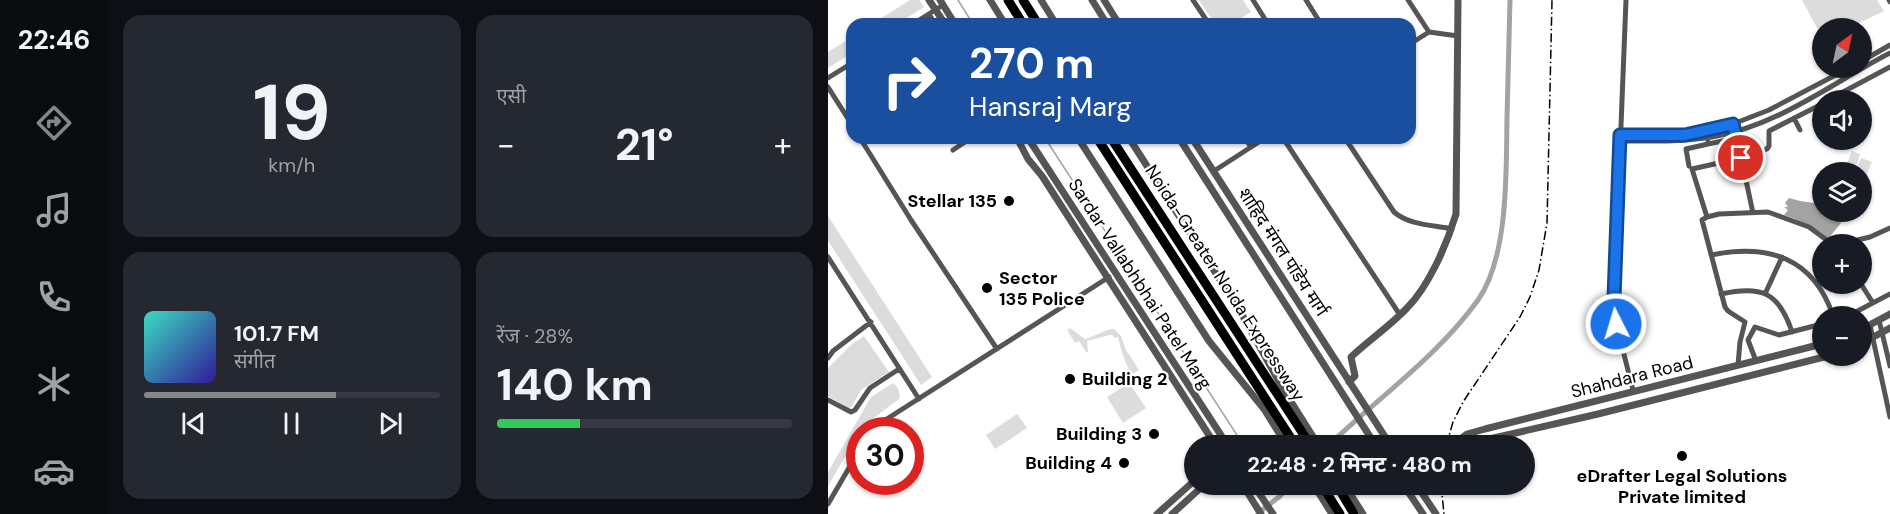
<!DOCTYPE html>
<html lang="hi">
<meta charset="utf-8">
<style>
:root{--surface:#171b24;--page:#242831;--text:#f1f3f6;--muted:#9ea1a6;--line:#363941;--accent:#858687}
body{margin:0;font-family:"DM Sans","Noto Sans Devanagari",sans-serif;background:var(--page);color:var(--text);height:100vh;display:flex;flex-direction:column;font-size:22px;white-space:nowrap}
*{box-sizing:border-box;margin:0}
p{font-size:20px;color:var(--muted)}
.icon{flex:none;width:33px;height:33px;fill:none;stroke:currentColor;stroke-width:2;stroke-linecap:round;stroke-linejoin:round}
.map{position:relative;flex:1;overflow:hidden}
.panel{display:flex;flex-direction:column;gap:15px;padding:15px;background:#0d0f14;width:720px}
.panel>*{flex:none}
.banner{position:absolute;left:18px;top:18px;width:570px;height:126px;border-radius:18px;box-shadow:0 2px 4px #0004;background:#1a4fa0;color:#fff;overflow:hidden}
.needle{width:39px;rotate:33deg}
.controls{position:absolute;left:984px;top:18px;display:grid;gap:12px}
.controls a{display:grid;place-items:center;width:60px;height:60px;border-radius:50%;background:var(--surface);box-shadow:0 2px 4px #0004;font-size:30px}
.speed{position:absolute;left:18px;top:417px;display:flex;gap:12px;font-size:30px;font-weight:700;text-align:center}
.speed>*{display:grid;place-content:center;width:78px;height:78px;border-radius:50%;background:var(--surface);box-shadow:0 2px 4px #0004;line-height:1}
.speed .limit{border:9px solid #d22;background:#fff;color:#111}
.pin{position:absolute;display:grid;place-items:center;width:51px;height:51px;color:#fff;margin:-26px;border:3px solid #fff;border-radius:50%;box-shadow:0 2px 6px #0007}
.me{position:absolute;width:66px;margin:-33px;rotate:355deg;stroke-linejoin:round;filter:drop-shadow(0 0 4px #0008)}
.turn{display:flex;align-items:center;gap:21px;height:126px;padding:0 24px;font-size:27px}
.turn .icon{width:78px;height:78px;stroke-width:2.5}
.turn b{display:block;font-size:42px;line-height:51px}
.big{font-size:45px;font-weight:700;line-height:1.1}
.panel .widget{flex:1;display:flex;flex-direction:column;justify-content:center;gap:9px;min-width:0;padding:0 21px;border-radius:18px;background:var(--page)}
.panel .dial{align-items:center;gap:0}
.dial b{font-size:78px;line-height:1}
.song{display:flex;align-items:center;gap:18px}
.cover{width:72px;height:72px;border-radius:9px;background:linear-gradient(135deg,hsl(170 70% 55%),hsl(250 70% 35%))}
.played{height:6px;border-radius:3px;background:linear-gradient(90deg,var(--accent) 65%,var(--line) 65%)}
.keys{display:flex;justify-content:space-around;direction:ltr}
.heat{display:flex;justify-content:space-between;align-items:center;font-size:33px;direction:ltr}
.charge{height:9px;border-radius:4px;background:linear-gradient(90deg,#34c759 28%,var(--line) 0)}
.panel .tiles{flex:1;display:grid;gap:15px;grid-template-columns:repeat(2,1fr)}
.trip{position:absolute;left:356px;top:435px;width:351px;height:60px;border-radius:30px;background:var(--surface);box-shadow:0 2px 4px #0004;font-weight:700;line-height:60px;text-align:center}
main{display:flex;flex:1;min-height:0}
.dock{display:flex;flex-direction:column;width:108px;justify-content:space-around;align-items:center;background:#090b0e;color:var(--muted)}
.dock .icon{width:42px;height:42px}
.dock .current{color:var(--accent)}
.dock b{font-size:27px;color:var(--text)}
.map>svg:first-child{display:block}
</style>
<main>
<nav class="dock">
<b>22:46</b>
<svg class="icon current" aria-label="directions" viewBox="0 0 24 24"><path d="M12 3l9 9-9 9-9-9zM9 14v-3h6M13 9l2 2-2 2"/></svg>
<svg class="icon" aria-label="music" viewBox="0 0 24 24"><path d="M9 18V5l10-2v13"/><circle cx="6" cy="18" r="3"/><circle cx="16" cy="16" r="3"/></svg>
<svg class="icon" aria-label="phone" viewBox="0 0 24 24"><path d="M5 4h4l2 5-3 2q2 4 5 5l2-3 5 2v4C11 20 4 13 5 4z"/></svg>
<svg class="icon" aria-label="climate" viewBox="0 0 24 24"><path d="M12 3v18M4 7l16 10M4 17L20 7"/></svg>
<svg class="icon" aria-label="car" viewBox="0 0 24 24"><path d="M5 17H2v-5l4-1 3-4h7l3 4 3 1v5h-3M9 17h6M6 11h13"/><circle cx="7" cy="17" r="2"/><circle cx="17" cy="17" r="2"/></svg>
</nav>
<section class="panel">
<div class="tiles">
<div class="widget dial"><b>19</b><p>km/h</p></div>
<div class="widget"><p>एसी</p>
<div class="heat"><a>−</a><b class="big">21°</b><a>+</a></div>
</div>
<div class="widget">
<div class="song"><i class="cover"></i><div><b>101.7 FM</b><p>संगीत</p></div></div>
<div class="played"></div>
<div class="keys"><svg class="icon" aria-label="previous" viewBox="0 0 24 24"><path d="M18 5L8 12l10 7zM5 5v14"/></svg><svg class="icon" aria-label="pause" viewBox="0 0 24 24"><path d="M8 5v14M16 5v14"/></svg><svg class="icon" aria-label="next" viewBox="0 0 24 24"><path d="M6 5l10 7-10 7zM19 5v14"/></svg></div>
</div>
<div class="widget"><p>रेंज · 28%</p><b class="big">140 km</b><div class="charge"></div></div>
</div>
</section>
<div class="map">
<svg width="1062" height="514" viewBox="0 0 1062 514">
<rect width="100%" height="100%" fill="#fff"/>
<path fill="#dcdcdc" d="M82 0H91L96 7 69 24H44Z
M371 0H415L423 12 404 24H387Z
M974 0H1049L1056 11 1021 28H994V37Z
M24 37V53L0 68V52Z
M1024 151 1032 154 1027 172 1033 158 1044 162 1036 181 1034 180V172H1020L1016 171Z
M0 216 104 377 93 385 0 241Z
M242 328 257 339C266 337 278 329 286 329L293 336 298 350 311 370 303 375 294 353 290 337 286 338 285 335H282L259 341 260 352H258L251 341 247 343 239 330Z
M36 336 61 372 33 390 22 409 0 396V368L24 344Z
M65 383C70 387 73 393 71 399L35 426 0 486V472L43 397Z
M301 383 318 408 295 423 279 397Z
M189 414 199 428 167 449 158 435Z"/>
<path fill="#a3a3a3" d="M961 198 972 201 994 204V212H1003L1006 216 1012 218 1013 223 1000 239 967 219 956 215 960 210 956 207H960L957 203Z"/>
<g fill="none" stroke-linecap="round" stroke-linejoin="round">
<path stroke="#a3a3a3" stroke-width="1.5" d="M130 0 145 24
M217 138 416 446
M442 484 451 497"/>
<path stroke="#a3a3a3" stroke-width="5" d="M500 446C550 398 609 357 650 300 681 256 678 170 679 118 680 79 681 39 682 0
M430 513 451 497 463 484"/>
<path stroke="#555" stroke-width="5" d="M365 0 381 24
M425 0 440 24
M478 0 493 24
M580 0 601 32
M798 0 786 302 788 323 805 390
M1061 0 1062 2
M101 14 107 24
M85 24 115 5
M582 44 601 32 630 36
M1034 61 1062 45
M0 78 24 63
M0 87 24 125
M1000 100 1062 67
M966 118 972 130
M907 129 925 213
M792 134 857 135 905 124 941 110 1021 68
M32 138 83 220 169 349
M417 138 423 147
M455 138 572 315
M517 138 566 212C581 225 604 225 624 229
M792 141C822 141 854 142 884 137 950 126 1004 83 1062 53
M880 142V144L909 138
M125 150 143 138
M861 166 858 149 880 144
M386 171 437 138
M879 217 864 169 913 158 939 149 941 146V131L994 104
M1013 244 1042 237 1062 228
M883 255C940 243 986 258 1005 316
M0 257 91 399
M1033 284 1045 303
M893 294C933 285 951 292 964 332
M937 294 954 257
M1020 316 1062 294
M1051 320 1062 366
M1042 325 1062 417
M0 358 5 351 43 322
M928 361 920 340 927 327 951 335 994 324
M910 365 912 342 917 322 900 311 897 307 874 220 879 217 891 214 940 212 981 227 1004 244
M0 400 23 412 27 410 42 388 71 369
M43 430 51 424 281 277
M0 504 32 449"/>
<path stroke="#555" stroke-width="7" d="M101 0 117 24
M112 0 127 24
M162 0 177 24
M213 0 228 24
M264 0 279 24
M276 0 291 24
M189 138 200 159 214 176 388 446
M200 138 400 446
M250 138 381 341 436 409 459 446
M301 138 412 311 455 389 491 446
M351 138 548 446
M364 138 563 446
M1034 329 1062 314
M1034 343 1062 328
M521 382 527 376 523 357C541 340 562 326 579 308 601 286 619 244 628 214L630 0
M623 446 639 434 657 429 994 344
M644 446 657 440 770 414 1000 356
M414 484 433 514
M425 484 445 514
M485 484 504 514
M516 484 535 514
M575 484 595 514
M588 484 608 514
M329 514 366 481
M344 514 377 484"/>
<path stroke="#000" stroke-width="9" d="M180 0 195 24
M195 0 210 24
M269 138 468 446
M283 138 483 446
M493 484 512 514
M508 484 526 514"/>
<path stroke="#000" stroke-width="1.5" stroke-dasharray="9 3 1.5 3" stroke-linecap="butt" d="M618 446 625 422 635 402 692 317 702 297 711 270 719 223 724 0
M613 484 616 514"/>
</g>
<g fill="none" stroke-linecap="round" stroke-linejoin="round">
<defs>
<path id="route" d="M788 324 786 298 792 135H857L905 124 913 158"/>
</defs>
<use href="#route" stroke="#114b97" stroke-width="15"/>
<use href="#route" stroke="#1a73e8" stroke-width="10"/>
</g>
<g fill="#000" stroke="#fff" stroke-width="2">
<circle cx="181" cy="201" r="6"/>
<circle cx="159" cy="288" r="6"/>
<circle cx="242" cy="379" r="6"/>
<circle cx="326" cy="434" r="6"/>
<circle cx="854" cy="456" r="6"/>
<circle cx="296" cy="463" r="6"/>
</g>
<g text-anchor="middle" stroke-width="4.5" stroke-linejoin="round" paint-order="stroke">
<g font-size="18" font-weight="bold" fill="#000" stroke="#fff" text-anchor="end">
<text x="169" y="207">Stellar 135</text>
<text x="171" y="284" text-anchor="start">Sector<tspan x="171" dy="21">135 Police</tspan></text>
<text x="254" y="385" text-anchor="start">Building 2</text>
<text x="314" y="440">Building 3</text>
<text x="284" y="469">Building 4</text>
<text x="854" y="482" text-anchor="middle">eDrafter Legal Solutions<tspan x="854" dy="21">Private limited</tspan></text>
</g>
<g font-size="18" fill="#000" stroke="#fff">
<text transform="translate(455 252) rotate(57)" y="6">शाहिद मंगल पांडेय मार्ग</text>
<text transform="translate(397 283) rotate(57)" y="6">Noida-Greater Noida Expressway</text>
<text transform="translate(312 284) rotate(57)" y="6">Sardar Vallabhbhai Patel Marg</text>
<text transform="translate(804 377) rotate(-14)" y="6">Shahdara Road</text>
</g>
</g>
</svg>
<div class="controls">
<a><svg class="needle" viewBox="-14 -14 28 28"><path d="M0-13l5 13h-10z" fill="#e53935"/><path d="M0 13l5-13h-10z" fill="#9ea1a6"/></svg></a>
<a><svg class="icon" aria-label="sound" viewBox="0 0 24 24"><path d="M4 9h4l5-4v14l-5-4H4zM17 9q2 3 0 6"/></svg></a>
<a><svg class="icon" aria-label="layers" viewBox="0 0 24 24"><path d="M12 4l9 5-9 5-9-5zM3 14l9 5 9-5"/></svg></a>
<a>+</a>
<a>−</a>
</div>
<div class="speed"><div class="limit">30</div></div>
<div class="pin" style="left:913px;top:158px;background:#d93025"><svg class="icon" aria-label="arrive" viewBox="0 0 24 24"><path d="M6 21V4h12l-3 4 3 4H6"/></svg></div>
<svg class="me" style="left:788px;top:324px" viewBox="-20 -20 40 40"><circle r="17" fill="#1a73e8" stroke="#fff" stroke-width="3"/><path d="M0-11L8 9 0 5-8 9z" fill="#fff"/></svg>
<div class="trip">22:48 · 2 मिनट · 480 m</div>
<div class="banner">
<div class="turn"><svg class="icon" aria-label="right" viewBox="0 0 24 24"><path d="M7 20v-9h11M14 6l5 5-5 5"/></svg><div><b>270 m</b>Hansraj Marg</div></div>
</div>
</div>
</main>
